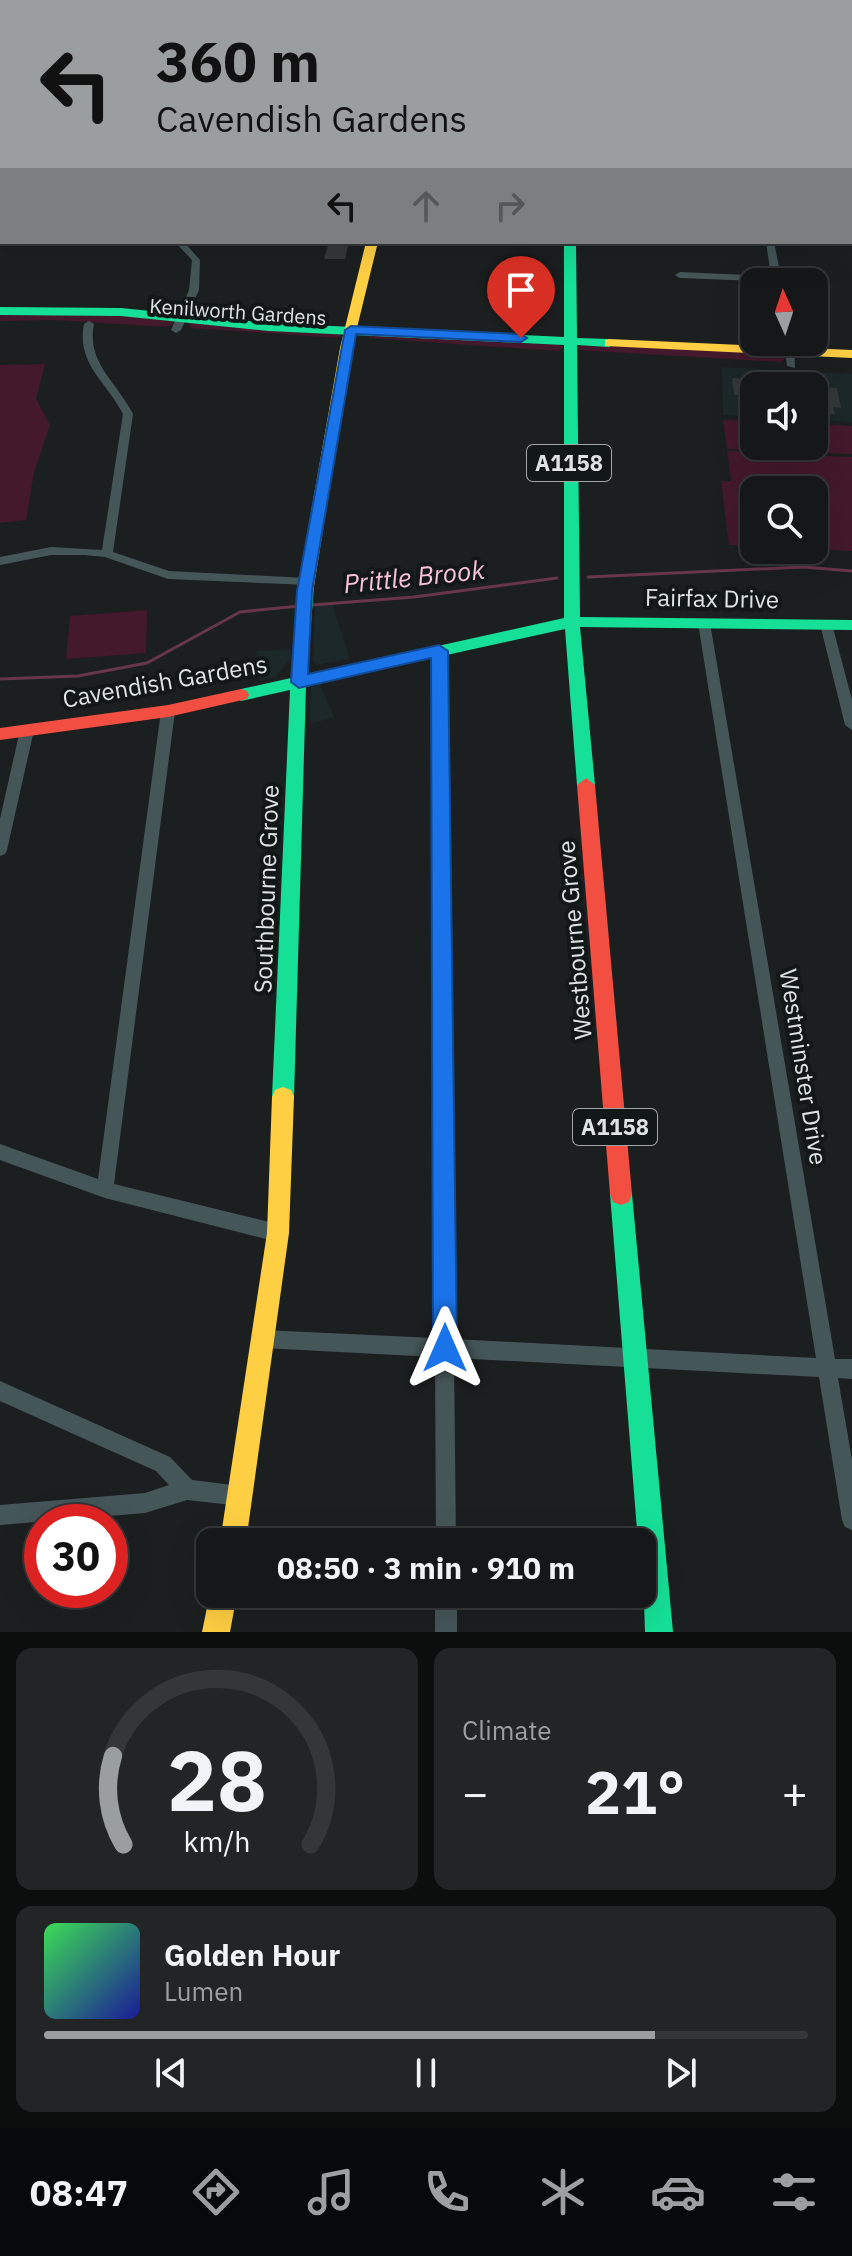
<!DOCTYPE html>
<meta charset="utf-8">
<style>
:root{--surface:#151718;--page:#222425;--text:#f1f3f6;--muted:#9d9fa2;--line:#343637;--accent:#9b9e9f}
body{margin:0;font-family:"IBM Plex Sans",sans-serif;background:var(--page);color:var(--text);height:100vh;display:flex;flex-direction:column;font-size:30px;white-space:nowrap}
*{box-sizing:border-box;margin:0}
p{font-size:26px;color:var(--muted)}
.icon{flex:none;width:44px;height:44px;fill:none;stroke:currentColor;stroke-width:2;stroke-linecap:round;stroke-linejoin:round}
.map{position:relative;height:1632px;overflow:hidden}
.drawer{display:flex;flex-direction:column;gap:16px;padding:16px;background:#0c0d0d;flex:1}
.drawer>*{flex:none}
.guide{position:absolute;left:0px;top:0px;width:852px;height:244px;box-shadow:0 8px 32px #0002,0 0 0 2px var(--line);background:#9b9e9f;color:#111;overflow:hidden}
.needle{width:52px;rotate:357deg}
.buttons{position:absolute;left:740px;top:268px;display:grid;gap:16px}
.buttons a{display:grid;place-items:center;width:88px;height:88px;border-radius:16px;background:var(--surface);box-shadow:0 8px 32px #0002,0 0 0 2px var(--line);font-size:40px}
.speed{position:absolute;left:24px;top:1504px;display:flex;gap:16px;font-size:40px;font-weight:700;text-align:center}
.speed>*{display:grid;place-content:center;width:104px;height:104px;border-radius:50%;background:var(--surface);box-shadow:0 8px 32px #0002,0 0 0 2px var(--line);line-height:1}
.speed .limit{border:12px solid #d22;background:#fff;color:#111}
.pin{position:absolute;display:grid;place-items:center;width:68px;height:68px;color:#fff;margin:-82px -34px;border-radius:50% 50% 50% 0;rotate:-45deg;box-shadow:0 0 8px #0007}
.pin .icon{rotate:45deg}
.me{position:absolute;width:88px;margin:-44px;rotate:0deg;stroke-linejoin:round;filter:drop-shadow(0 0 6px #0008)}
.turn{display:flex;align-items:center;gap:28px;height:168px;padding:0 24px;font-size:36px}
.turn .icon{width:104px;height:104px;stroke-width:2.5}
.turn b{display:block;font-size:56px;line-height:68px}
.lanes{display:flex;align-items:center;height:76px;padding:0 24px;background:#0003;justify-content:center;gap:40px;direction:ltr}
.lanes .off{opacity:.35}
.big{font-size:60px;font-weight:700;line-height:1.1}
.drawer .widget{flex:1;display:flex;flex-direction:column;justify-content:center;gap:12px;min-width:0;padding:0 28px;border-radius:16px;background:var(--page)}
.drawer .dial{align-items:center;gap:0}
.dial svg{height:208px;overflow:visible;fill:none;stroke:var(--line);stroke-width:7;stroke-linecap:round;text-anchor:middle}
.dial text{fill:var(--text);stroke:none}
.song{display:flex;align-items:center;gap:24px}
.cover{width:96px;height:96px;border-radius:12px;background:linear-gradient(135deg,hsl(130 70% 55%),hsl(240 70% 35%))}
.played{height:8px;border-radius:4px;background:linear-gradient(90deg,var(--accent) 80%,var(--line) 80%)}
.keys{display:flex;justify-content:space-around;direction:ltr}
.heat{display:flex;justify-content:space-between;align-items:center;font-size:44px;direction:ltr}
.drawer .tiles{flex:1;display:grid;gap:16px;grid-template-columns:1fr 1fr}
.widget:last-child{grid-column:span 2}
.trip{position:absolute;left:196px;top:1528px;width:460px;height:80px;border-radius:16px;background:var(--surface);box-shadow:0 8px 32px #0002,0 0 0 2px var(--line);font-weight:700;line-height:80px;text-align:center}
.tab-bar{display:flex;height:128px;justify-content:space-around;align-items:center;background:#08090a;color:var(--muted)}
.tab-bar .icon{width:56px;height:56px}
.tab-bar .current{color:var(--accent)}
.tab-bar b{font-size:36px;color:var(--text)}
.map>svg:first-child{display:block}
</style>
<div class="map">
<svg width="852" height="1632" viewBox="0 0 852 1632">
<rect width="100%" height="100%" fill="#1c1f20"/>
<path fill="#1d282a" d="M722 367 852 374V422L814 420V386H754V417L723 415Z
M332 604 350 659 317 665 313 662 315 605Z
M291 649V658L276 676 260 680 256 651Z
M320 684 334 717 310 724 311 686Z"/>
<path fill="#43192b" d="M0 313 108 314 176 321 166 327 55 320 0 321Z
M187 322 342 332 338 338 191 328Z
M369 333 557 344 564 347 558 351 369 338Z
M588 345 779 353 786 357 782 362 576 350 577 346Z
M45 364 36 399 50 425 34 472 26 520 0 523V365Z
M723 420 754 421V446H814V424L852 426V454L727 449Z
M727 451 852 457V551L814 549V490H754V546L729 545 721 481H731Z
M147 610 146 653 66 659 70 616Z"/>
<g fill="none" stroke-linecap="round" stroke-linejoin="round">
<path stroke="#683649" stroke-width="3" d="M588 577 803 567 852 571
M312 605 414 597 557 578
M0 679 78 676 147 663 240 612 299 606"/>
</g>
<path fill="#353839" d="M329 242H349L345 259H324Z
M732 378 748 379 749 384H754V403H742L741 395H734Z
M814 387 837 388 841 408 833 407 835 414 814 413Z"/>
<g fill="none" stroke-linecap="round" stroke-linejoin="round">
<path fill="#455659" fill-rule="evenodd" d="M139 0H147L149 2H141Z
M694 0H700L701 2H695Z
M796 0H802V2H796Z
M850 49H852V53H850Z
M0 55H2L0 60Z
M0 102H2L0 107Z
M850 186H852V190H850Z
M2 195V203L0 204V196Z
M0 219H2V225H0Z
M175 242H184L200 260 199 290 181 330 176 333 171 330 189 290 192 260Z
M766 242H774L782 282 680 278 675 275 680 272 771 276Z
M89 321 94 324C86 363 117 382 133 414L113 552 169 571 306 578 312 582 310 585 168 579 105 557 84 555H51L0 565V557L51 547 102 550 123 414C107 382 76 364 84 324Z
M784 342H794L795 368 787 366Z
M704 619 710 623 835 1359H852V1379L838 1378 852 1460V1530L845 1527 842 1520 819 1377 454 1358 456 1542H436L435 1357 263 1348 256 1346 254 1339 256 1332 263 1330 435 1338 433 651 435 648 439 647 445 651 454 1339 816 1358 698 623Z
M826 620 832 624 852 700V730L845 725 820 624Z
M168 706 175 711 114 1184 278 1224 284 1227 287 1233 284 1239 278 1242 105 1198 0 1160V1144L98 1179 161 711Z
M27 725 34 730 7 850 5 854 0 856V819L20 730Z
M0 1381 170 1457 192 1480 241 1486 248 1489 251 1496 248 1503 241 1506 187 1500 145 1513 0 1525V1505L145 1493 169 1485 156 1471 0 1401Z
M435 1594H457V1632H435Z"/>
<path fill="#16e098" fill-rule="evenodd" d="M433 0H441V2H433Z
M564 242H576L577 338 609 339 615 343 609 347 577 345 580 617 852 620V630L580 627 595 785 586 792 577 785 565 629 306 686 294 1097 291 1104 283 1107 275 1104 272 1097 290 690 241 701 233 695 241 689 291 678 298 586 306 581 314 586 307 675 564 618V345L269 331 121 316 0 315V307L121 308 269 323 564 337Z
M621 1183 629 1186 632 1194 673 1632H645L642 1542H638L610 1194 613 1186Z"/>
<path fill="#ffcf43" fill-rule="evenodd" d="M582 0H590V2H582Z
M850 121H852V127H850Z
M366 242H378L352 348 314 586 306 591 298 586 340 348Z
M609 339 852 350V358L605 346V340Z
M283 1087 291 1090 294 1097 289 1233 246 1542H220L267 1233 272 1097 275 1090Z
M210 1593 237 1594 230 1632H202Z"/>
<path fill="#f24e42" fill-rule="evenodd" d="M0 81 2 82V88L0 87Z
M241 689 247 691 249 695 247 699 168 717 0 740V728L168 705Z
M586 778 595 785 632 1194 629 1202 621 1205 613 1202 610 1194 577 785Z"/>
</g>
<path fill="#1a73e8" stroke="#114b97" stroke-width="2" d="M351 326 521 334 527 338 521 342 356 334 312 591 308 674 439 645 448 651 457 1348 454 1357 445 1360 436 1357 433 1348 431 658 299 688 291 682 297 591 345 330Z"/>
<g text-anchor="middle" stroke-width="8" stroke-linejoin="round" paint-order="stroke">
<g font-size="20" fill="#e0e3e4" stroke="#121718">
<text transform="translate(238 312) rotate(4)" y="7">Kenilworth Gardens</text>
</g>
<g fill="#121718" stroke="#a2a6a7" stroke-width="2">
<rect x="527" y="445" width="84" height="36" rx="6"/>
<rect x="573" y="1109" width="84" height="36" rx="6"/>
</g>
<g font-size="22" font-weight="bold" fill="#e0e3e4">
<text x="569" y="471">A1158</text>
<text x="615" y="1135">A1158</text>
</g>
<g font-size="24" fill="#e0e3e4" stroke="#121718">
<text transform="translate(712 599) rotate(1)" y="8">Fairfax Drive</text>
<text transform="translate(165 682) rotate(-10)" y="8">Cavendish Gardens</text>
<text transform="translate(267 889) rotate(-88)" y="8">Southbourne Grove</text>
<text transform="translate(575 940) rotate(-95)" y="8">Westbourne Grove</text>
<text transform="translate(803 1067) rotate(81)" y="8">Westminster Drive</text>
</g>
<g font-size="26" font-style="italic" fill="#fac3d5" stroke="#121718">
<text transform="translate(414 577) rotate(-6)" y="9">Prittle Brook</text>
</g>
</g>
</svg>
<div class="buttons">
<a><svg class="needle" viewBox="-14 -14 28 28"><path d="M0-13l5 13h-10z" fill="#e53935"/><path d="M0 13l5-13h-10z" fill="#9d9fa2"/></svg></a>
<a><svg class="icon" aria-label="sound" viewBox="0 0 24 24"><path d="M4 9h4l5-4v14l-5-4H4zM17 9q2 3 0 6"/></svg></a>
<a><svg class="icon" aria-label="search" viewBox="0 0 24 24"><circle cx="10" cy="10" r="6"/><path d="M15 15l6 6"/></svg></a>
</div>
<div class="speed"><div class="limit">30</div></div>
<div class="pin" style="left:521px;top:338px;background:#d93025"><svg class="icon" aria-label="arrive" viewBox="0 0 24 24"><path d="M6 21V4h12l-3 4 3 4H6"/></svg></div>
<svg class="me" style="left:445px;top:1348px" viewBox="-20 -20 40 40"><path d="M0-17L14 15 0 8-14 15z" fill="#1a73e8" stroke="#fff" stroke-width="4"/></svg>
<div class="trip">08:50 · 3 min · 910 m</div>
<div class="guide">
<div class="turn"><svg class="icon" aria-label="left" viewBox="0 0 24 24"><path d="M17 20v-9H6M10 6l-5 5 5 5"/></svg><div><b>360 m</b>Cavendish Gardens</div></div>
<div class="lanes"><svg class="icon" aria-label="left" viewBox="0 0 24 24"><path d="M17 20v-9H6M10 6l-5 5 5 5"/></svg><svg class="icon off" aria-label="ahead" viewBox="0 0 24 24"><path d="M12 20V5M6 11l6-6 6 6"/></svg><svg class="icon off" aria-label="right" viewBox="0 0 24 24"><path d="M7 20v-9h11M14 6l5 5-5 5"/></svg></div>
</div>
</div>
<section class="drawer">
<div class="tiles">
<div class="widget dial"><svg viewBox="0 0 100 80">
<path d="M14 69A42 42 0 1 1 86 69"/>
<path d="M14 69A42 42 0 0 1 10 35" stroke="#9b9e9f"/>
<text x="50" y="56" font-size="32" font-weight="700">28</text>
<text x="50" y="72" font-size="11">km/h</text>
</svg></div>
<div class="widget"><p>Climate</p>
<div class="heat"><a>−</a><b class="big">21°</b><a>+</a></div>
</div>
<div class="widget">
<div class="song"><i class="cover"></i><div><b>Golden Hour</b><p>Lumen</p></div></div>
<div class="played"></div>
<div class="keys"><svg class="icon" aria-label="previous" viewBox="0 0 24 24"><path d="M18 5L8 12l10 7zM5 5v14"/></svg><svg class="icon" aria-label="pause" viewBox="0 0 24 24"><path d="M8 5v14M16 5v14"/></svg><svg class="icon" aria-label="next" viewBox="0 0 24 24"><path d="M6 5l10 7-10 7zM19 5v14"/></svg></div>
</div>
</div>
</section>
<nav class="tab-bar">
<b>08:47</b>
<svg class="icon current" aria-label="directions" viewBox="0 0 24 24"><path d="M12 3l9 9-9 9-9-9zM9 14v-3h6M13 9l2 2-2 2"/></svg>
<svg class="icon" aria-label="music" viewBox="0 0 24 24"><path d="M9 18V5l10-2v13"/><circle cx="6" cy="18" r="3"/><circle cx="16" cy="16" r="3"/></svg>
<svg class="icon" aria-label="phone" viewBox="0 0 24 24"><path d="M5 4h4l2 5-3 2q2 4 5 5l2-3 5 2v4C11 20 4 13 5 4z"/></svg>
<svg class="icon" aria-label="climate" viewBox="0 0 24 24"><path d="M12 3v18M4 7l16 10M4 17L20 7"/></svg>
<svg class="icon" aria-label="car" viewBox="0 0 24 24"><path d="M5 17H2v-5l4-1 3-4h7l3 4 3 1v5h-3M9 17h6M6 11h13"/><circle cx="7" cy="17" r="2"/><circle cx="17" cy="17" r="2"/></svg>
<svg class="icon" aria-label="filters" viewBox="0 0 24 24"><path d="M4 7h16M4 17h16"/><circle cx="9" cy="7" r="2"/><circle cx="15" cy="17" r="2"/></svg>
</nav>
